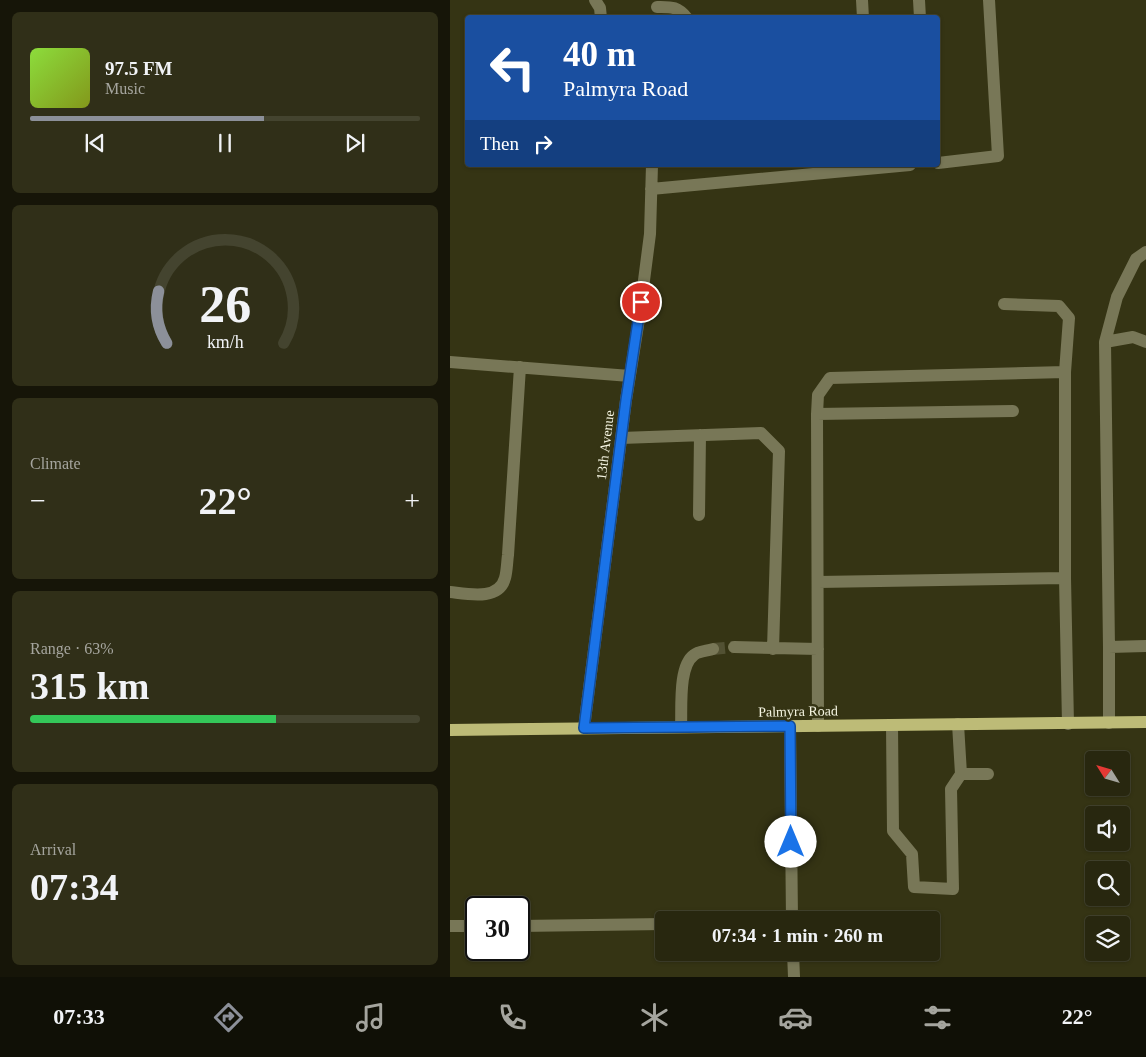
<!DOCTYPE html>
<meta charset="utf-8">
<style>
:root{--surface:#28270f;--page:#302f18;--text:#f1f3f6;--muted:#a5a59e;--line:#44442f;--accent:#8c9099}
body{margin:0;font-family:Georgia,serif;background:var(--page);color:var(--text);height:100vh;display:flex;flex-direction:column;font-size:19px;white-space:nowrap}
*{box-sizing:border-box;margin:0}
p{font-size:16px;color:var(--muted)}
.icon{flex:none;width:28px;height:28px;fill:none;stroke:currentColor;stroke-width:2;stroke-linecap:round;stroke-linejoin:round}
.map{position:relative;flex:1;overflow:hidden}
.details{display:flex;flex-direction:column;gap:12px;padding:12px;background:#161508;width:450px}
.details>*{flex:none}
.top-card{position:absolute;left:15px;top:15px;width:475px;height:152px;border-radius:5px;box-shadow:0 1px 4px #0004,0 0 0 1px var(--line);background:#1a4fa0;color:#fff;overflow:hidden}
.needle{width:32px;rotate:307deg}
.controls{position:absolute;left:635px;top:751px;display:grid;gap:10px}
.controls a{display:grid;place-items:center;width:45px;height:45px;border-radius:5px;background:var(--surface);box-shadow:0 1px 4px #0004,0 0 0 1px var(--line);font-size:25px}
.speed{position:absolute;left:15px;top:896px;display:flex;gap:10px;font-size:25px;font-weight:700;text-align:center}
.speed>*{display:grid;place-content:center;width:65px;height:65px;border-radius:50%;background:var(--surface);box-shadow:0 1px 4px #0004,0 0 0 1px var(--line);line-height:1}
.speed .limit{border:2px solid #111;border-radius:8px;background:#fff;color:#111}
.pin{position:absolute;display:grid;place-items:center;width:42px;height:42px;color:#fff;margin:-21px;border:2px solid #fff;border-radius:50%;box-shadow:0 1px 5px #0007}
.me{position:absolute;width:55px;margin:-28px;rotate:0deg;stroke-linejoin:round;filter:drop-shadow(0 0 4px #0008)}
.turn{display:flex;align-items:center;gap:18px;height:105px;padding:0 15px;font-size:22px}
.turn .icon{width:65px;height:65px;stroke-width:2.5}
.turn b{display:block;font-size:35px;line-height:42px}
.then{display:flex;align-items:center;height:48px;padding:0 15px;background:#0003;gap:10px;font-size:19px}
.big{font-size:38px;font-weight:800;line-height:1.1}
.details .card{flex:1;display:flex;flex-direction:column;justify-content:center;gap:8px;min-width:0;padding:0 18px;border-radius:8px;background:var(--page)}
.details .dial{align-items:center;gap:0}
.dial svg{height:130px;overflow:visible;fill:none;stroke:var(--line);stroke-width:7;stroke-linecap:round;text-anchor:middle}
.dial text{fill:var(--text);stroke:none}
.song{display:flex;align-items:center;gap:15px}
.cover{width:60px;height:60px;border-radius:8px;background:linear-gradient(135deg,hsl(90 70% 55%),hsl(70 70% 35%))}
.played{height:5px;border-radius:2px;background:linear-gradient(90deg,var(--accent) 60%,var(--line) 60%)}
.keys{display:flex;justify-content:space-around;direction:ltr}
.heat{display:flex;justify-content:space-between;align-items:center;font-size:28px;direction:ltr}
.charge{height:8px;border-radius:4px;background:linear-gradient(90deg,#34c759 63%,var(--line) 0)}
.trip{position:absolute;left:205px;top:911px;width:285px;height:50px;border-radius:5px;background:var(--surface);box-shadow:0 1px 4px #0004,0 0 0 1px var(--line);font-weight:800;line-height:50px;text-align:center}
.tabs{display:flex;height:80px;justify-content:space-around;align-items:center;background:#101006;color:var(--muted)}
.tabs .icon{width:35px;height:35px}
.tabs .current{color:var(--accent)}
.tabs b{font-size:22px;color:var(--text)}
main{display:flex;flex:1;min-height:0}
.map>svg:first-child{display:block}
</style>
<main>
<section class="details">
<div class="card">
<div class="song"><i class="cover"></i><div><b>97.5 FM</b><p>Music</p></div></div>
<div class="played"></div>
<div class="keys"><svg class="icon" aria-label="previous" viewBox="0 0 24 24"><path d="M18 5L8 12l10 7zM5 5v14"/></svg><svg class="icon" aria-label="pause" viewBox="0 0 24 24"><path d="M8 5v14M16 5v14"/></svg><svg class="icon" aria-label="next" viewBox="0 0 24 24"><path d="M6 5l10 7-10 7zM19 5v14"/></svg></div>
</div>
<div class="card dial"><svg viewBox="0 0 100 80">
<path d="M14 69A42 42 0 1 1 86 69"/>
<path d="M14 69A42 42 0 0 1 9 37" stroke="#8c9099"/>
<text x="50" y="56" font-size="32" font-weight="700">26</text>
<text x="50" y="72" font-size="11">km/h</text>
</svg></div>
<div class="card"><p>Climate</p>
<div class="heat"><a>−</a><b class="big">22°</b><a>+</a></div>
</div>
<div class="card"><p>Range · 63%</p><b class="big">315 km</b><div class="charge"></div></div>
<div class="card"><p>Arrival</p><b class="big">07:34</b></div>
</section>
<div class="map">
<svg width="696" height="977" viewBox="0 0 696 977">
<rect width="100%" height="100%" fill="#353414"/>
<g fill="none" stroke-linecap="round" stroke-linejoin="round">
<path stroke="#525133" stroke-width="12" stroke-dasharray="12 6" stroke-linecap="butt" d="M263 649 284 647"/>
<path stroke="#787757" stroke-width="12" d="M145 0 150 8 151 18
M412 0 413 18
M469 0 470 18
M207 7C221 7 227 6 237 18
M488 163 548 156 539 0
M201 189 460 165
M554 304 609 306 619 318 615 372
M655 342 683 337 696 342
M0 362 180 376
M367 414 563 411
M171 438 311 433 329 451 323 649
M249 515 250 435
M368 582 615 578 618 724
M0 592C18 594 49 601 55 578 57 571 57 562 58 555L70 367
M284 647 368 649
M659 647 655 342 667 297 686 259 696 252
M659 723V647L696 646
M508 724 511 774H538
M442 725 443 831 462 854 464 887 503 889 501 789 511 774
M340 726 342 920
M368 726 367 414 368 395 380 378 615 372V578
M231 727C232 709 228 666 244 655 248 651 258 651 263 649
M134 728 176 400 189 319 200 234 202 165
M0 926H26
M69 926 214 924
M343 952 344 977"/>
<path stroke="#bdbb77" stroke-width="12" d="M0 730 696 722"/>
</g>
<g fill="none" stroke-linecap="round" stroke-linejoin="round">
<defs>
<path id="route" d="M191 302 176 400 134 728 340 726 341 842"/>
</defs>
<use href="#route" stroke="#114b97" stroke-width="12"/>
<use href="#route" stroke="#1a73e8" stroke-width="9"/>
</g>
<g text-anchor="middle" stroke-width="5" stroke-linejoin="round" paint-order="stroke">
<g font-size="14" fill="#f5f5e2" stroke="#353414">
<text transform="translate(155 445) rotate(-83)" y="5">13th Avenue</text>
<text transform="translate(348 711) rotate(-1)" y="5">Palmyra Road</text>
</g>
</g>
</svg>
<div class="controls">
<a><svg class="needle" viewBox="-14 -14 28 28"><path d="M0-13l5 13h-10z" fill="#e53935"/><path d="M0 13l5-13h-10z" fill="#a5a59e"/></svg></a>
<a><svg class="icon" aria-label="sound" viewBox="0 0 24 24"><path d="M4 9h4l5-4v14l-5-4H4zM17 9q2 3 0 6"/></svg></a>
<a><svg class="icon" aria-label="search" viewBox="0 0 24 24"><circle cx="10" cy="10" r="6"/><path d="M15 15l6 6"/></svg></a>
<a><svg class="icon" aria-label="layers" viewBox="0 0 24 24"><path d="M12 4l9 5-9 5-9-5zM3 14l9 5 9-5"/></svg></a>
</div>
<div class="speed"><div class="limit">30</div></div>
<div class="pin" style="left:191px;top:302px;background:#d93025"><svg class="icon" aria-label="arrive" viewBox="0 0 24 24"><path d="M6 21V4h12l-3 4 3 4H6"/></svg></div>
<svg class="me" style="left:341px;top:842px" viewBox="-20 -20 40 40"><circle r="19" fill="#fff"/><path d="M0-13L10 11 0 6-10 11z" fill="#1a73e8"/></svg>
<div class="trip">07:34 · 1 min · 260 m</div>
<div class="top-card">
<div class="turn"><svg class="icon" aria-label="left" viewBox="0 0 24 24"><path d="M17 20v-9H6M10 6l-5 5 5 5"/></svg><div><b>40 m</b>Palmyra Road</div></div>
<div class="then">Then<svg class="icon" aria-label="right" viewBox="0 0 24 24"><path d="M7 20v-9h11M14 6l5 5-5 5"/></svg></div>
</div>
</div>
</main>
<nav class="tabs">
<b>07:33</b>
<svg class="icon current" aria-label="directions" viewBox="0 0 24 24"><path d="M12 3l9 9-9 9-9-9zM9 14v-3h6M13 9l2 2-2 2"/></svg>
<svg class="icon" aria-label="music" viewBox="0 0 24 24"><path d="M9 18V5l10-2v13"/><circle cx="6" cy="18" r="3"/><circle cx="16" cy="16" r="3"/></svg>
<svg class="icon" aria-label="phone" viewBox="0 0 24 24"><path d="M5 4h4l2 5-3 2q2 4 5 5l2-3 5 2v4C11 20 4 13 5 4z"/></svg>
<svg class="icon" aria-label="climate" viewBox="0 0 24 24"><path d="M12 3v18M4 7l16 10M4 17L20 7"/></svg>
<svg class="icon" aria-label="car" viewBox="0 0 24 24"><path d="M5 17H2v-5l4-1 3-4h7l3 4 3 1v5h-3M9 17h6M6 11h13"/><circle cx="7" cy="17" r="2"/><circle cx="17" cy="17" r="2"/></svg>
<svg class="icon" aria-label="filters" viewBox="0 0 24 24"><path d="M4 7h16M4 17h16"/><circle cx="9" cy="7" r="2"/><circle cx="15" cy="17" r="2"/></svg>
<b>22°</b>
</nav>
